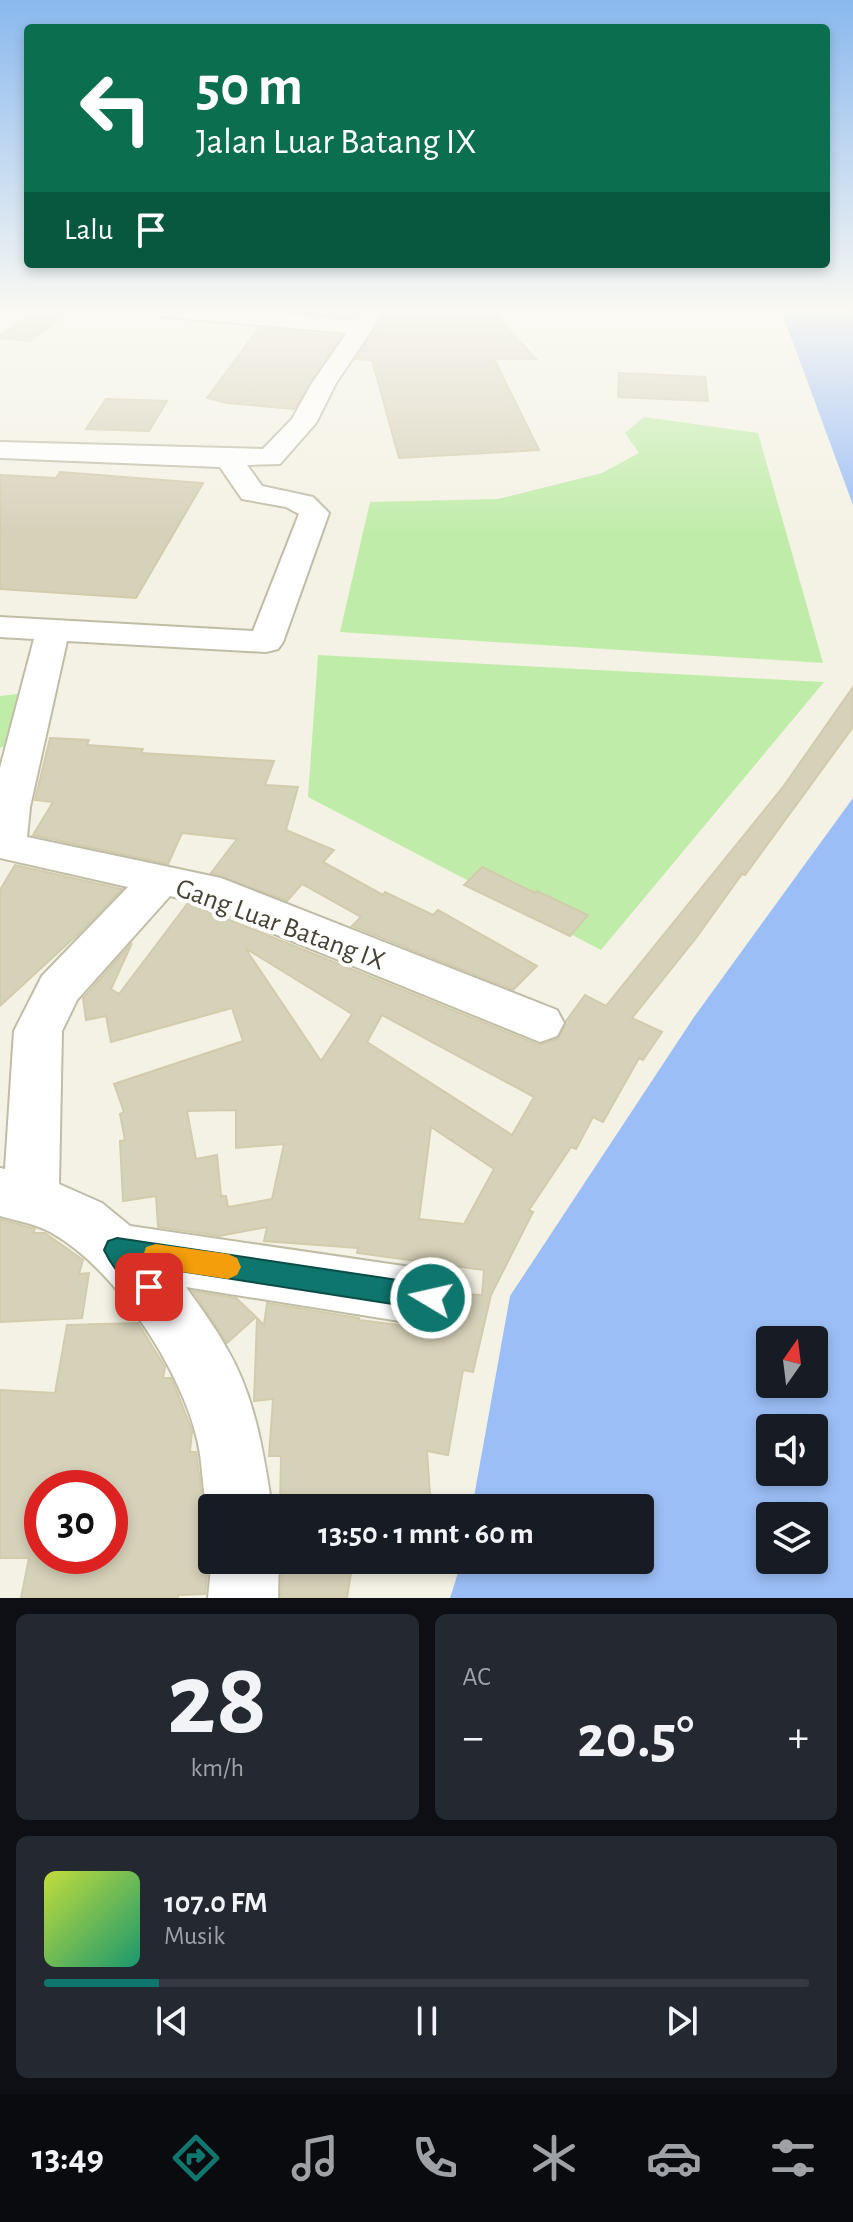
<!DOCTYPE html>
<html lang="id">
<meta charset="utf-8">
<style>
:root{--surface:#171b24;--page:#242831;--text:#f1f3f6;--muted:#9ea1a6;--line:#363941;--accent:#0f766e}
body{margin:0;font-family:"Alegreya Sans",sans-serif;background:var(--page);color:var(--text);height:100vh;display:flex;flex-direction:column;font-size:30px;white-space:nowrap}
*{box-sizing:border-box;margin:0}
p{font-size:26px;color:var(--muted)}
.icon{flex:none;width:44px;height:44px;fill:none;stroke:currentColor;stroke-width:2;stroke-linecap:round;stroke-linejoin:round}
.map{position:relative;height:1598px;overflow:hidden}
.panel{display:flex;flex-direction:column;gap:16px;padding:16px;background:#0d0f14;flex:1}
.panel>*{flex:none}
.guide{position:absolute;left:24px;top:24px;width:806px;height:244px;border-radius:8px;box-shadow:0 4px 12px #0003;background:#0b6e4f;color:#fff;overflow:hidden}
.needle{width:52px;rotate:14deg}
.fabs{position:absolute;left:756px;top:1326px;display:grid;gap:16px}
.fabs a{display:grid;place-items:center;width:72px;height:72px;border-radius:8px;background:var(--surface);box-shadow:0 4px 12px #0003;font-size:40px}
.speed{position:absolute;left:24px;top:1470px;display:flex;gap:16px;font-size:40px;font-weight:700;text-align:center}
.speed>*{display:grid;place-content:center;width:104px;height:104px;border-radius:50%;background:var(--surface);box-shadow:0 4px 12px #0003;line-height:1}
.speed .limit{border:12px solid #d22;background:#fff;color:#111}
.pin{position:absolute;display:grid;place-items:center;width:68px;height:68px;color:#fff;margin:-34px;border-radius:16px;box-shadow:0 4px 12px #0006}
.me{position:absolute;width:88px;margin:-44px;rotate:279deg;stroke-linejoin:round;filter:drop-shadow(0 0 6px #0008)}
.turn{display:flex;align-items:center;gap:28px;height:168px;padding:0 40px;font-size:36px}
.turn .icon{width:104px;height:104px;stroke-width:2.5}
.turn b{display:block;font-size:56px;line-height:68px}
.then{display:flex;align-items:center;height:76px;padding:0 40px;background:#0003;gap:16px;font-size:30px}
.big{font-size:60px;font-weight:600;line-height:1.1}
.panel .tile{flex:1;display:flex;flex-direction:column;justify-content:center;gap:12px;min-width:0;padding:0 28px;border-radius:12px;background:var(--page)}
.panel .dial{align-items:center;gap:0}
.dial b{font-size:104px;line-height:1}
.song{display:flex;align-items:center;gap:24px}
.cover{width:96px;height:96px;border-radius:12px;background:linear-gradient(135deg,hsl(70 70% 55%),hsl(160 70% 35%))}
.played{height:8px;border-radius:4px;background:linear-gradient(90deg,var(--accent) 15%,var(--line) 15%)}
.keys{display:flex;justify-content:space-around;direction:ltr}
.heat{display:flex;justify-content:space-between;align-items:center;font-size:44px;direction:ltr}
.panel .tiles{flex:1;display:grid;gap:16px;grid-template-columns:1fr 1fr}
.tile:last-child{grid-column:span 2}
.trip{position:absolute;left:198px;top:1494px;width:456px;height:80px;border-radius:8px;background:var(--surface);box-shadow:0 4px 12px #0003;font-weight:600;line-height:80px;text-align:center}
.tab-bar{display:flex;height:128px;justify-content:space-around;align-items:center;background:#090b0e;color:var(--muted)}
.tab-bar .icon{width:56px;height:56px}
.tab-bar .on{color:var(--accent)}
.tab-bar b{font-size:36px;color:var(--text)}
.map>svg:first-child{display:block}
</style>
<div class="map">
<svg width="853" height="1598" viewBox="0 0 853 1598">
<rect width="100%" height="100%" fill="#f4f2e4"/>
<path fill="#c0eca9" d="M644 417 758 433 823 663 340 632 370 502 498 499 602 473 639 453 625 433Z
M318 655 824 682 601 950 308 797Z
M27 693 13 742 0 748V696Z"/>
<path fill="#9bbef6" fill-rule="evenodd" d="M781 310H853V505Z
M853 798V1598H450L462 1560H640V1508H472L510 1296 694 1017ZM770 1340H814V1384H770ZM770 1428H814V1472H770ZM770 1516H814V1560H770Z"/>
<path fill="#d6d1b9" stroke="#d2cbac" stroke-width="2" fill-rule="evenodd" d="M39 310H72L30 341 0 338V335Z
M274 310H359L354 318Z
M388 310 432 312 491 310 536 359H494L539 450 399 458 372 360 356 359Z
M259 328 342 336 294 409 227 403 207 398Z
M619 373 705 377 708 401 618 397Z
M106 399 167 401 149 431 86 429Z
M60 472 203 483 136 598 0 589V475L56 478Z
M853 687V727L745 875 742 874 696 938 632 1018 662 1032 643 1060 639 1058 603 1122 593 1117 576 1149 571 1147 529 1210 533 1212 491 1295 473 1372 463 1370 448 1455 427 1451 431 1508H280L281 1456H269L273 1399 254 1401 257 1318 264 1325 267 1303 359 1318V1320L432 1329 455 1319 462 1294 482 1295 484 1270 357 1253 358 1248 264 1241 267 1227 219 1236 158 1227 156 1196 123 1201 120 1141 125 1140 120 1114 124 1112 114 1084 243 1041 232 1008 111 1042 106 1016 86 1020 83 998 132 943 111 989 119 994 188 903 539 1045 558 1039 566 1021 585 995 606 1006 783 787ZM245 948 352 1014 321 1061ZM382 1015 534 1097 512 1135 367 1042ZM236 1110V1148L284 1144 272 1199 228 1207 226 1196H221L217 1155 196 1159 187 1111ZM431 1127 494 1169 464 1224 419 1219Z
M50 738 89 740 87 745 143 749 141 753 274 761 265 785 298 787 286 830 334 850 323 862 383 895 385 892 433 915 438 910 537 966 513 990 352 926 361 917 302 884 287 901 211 873 237 839 182 833 168 864 33 835 53 802 35 800Z
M15 865 122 889 77 935 0 1006V890Z
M482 867 535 893 537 891 588 915 570 936 464 885Z
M0 1219 35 1229 33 1233H45L83 1260 79 1274 89 1273 82 1318 0 1322Z
M193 1291 236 1298 256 1317 227 1343Z
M138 1323 165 1367 163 1378H171L174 1384 192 1431 190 1452H196L203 1503 212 1526V1554L209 1557 205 1594 178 1595V1598H21L29 1558H0V1390L55 1393 67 1325ZM42 1483 97 1484V1488H110V1556H42Z
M282 1560H353L347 1598H281Z"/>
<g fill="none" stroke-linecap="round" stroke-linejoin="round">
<defs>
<path id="minor" d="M150 310H234L356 321 363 310H385L336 383 316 423 280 464 247 465 262 486 313 497 329 513 283 642 278 649 266 652 67 641 30 807 27 837 221 878 557 1010 564 1023 557 1036 540 1042 196 902 170 896 77 1000 62 1031 59 1184 102 1203 130 1226 431 1270 452 1278 460 1298 452 1318 431 1326 186 1287C200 1307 215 1327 227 1349 255 1396 264 1455 272 1508H212V1523C201 1496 204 1467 197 1439 181 1370 116 1269 52 1233 37 1224 17 1221 0 1216V1168L5 1169 14 1031 42 976 128 887 0 858V768L34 639 0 637V617L253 631 299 514 286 507 242 499 220 467 0 458V442L263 449 292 419 312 383 347 333 161 316Z
M212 1557V1560H279L278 1598H208Z"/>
</defs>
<use href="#minor" stroke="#c0bda6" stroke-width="4"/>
<use href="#minor" fill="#fff" fill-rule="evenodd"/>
</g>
<linearGradient id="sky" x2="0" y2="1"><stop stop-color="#89b8ee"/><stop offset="0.58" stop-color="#faf9f3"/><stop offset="1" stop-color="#faf9f3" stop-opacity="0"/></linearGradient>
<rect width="853" height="534" fill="url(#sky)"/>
<path fill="#0f766e" stroke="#0a4d48" stroke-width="2" d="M117 1238 431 1285 441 1289 445 1298 441 1307 431 1310 148 1266 162 1287 158 1295 149 1299C131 1292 112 1267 104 1250L108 1241Z"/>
<path fill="#f59e0b" d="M156 1244 228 1254 237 1258 241 1267 237 1275 228 1279 156 1268 146 1264 143 1256 146 1247Z"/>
<g text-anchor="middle" stroke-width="8" stroke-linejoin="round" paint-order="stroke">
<g font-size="28" fill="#474334" stroke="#fff">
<text transform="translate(281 923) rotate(20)" y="10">Gang Luar Batang IX</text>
</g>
</g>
</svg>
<div class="fabs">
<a><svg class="needle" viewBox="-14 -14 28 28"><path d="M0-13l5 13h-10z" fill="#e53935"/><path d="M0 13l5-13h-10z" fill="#9ea1a6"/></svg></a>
<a><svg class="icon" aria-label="sound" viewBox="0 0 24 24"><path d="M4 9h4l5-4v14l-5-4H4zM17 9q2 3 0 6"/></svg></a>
<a><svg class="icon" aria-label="layers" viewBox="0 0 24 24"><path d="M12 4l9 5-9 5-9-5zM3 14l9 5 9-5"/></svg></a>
</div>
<div class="speed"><div class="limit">30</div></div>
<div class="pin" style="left:149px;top:1287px;background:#d93025"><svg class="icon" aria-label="arrive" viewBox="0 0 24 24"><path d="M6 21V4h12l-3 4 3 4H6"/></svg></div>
<svg class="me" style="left:431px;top:1298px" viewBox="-20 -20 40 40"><circle r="17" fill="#0f766e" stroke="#fff" stroke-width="3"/><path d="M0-11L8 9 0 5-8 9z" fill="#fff"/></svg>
<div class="trip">13:50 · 1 mnt · 60 m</div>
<div class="guide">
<div class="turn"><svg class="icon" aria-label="left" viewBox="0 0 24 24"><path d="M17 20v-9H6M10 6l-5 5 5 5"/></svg><div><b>50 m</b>Jalan Luar Batang IX</div></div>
<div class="then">Lalu<svg class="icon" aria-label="arrive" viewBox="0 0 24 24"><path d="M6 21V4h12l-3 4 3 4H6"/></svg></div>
</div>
</div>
<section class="panel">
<div class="tiles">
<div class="tile dial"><b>28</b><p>km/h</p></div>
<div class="tile"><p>AC</p>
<div class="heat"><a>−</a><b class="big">20.5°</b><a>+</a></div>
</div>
<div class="tile">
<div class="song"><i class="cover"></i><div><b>107.0 FM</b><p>Musik</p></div></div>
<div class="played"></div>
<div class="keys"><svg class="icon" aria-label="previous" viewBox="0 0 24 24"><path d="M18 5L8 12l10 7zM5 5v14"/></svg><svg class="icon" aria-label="pause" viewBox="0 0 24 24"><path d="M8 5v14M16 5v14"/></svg><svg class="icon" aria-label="next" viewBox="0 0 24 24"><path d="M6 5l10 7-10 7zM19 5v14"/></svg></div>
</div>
</div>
</section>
<nav class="tab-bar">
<b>13:49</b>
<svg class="icon on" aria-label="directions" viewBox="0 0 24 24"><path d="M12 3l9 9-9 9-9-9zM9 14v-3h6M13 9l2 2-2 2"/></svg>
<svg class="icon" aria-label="music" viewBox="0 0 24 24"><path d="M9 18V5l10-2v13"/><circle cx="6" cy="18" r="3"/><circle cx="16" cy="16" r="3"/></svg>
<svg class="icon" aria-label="phone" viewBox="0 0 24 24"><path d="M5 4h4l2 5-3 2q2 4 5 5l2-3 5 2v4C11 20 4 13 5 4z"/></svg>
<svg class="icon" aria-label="climate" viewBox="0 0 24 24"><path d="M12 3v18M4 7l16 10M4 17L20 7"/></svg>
<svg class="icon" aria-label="car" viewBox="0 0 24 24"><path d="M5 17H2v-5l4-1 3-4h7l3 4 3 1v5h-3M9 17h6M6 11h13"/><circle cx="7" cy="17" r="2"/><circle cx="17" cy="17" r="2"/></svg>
<svg class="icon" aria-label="filters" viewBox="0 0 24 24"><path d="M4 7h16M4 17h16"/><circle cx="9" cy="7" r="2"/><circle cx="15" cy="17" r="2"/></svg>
</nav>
